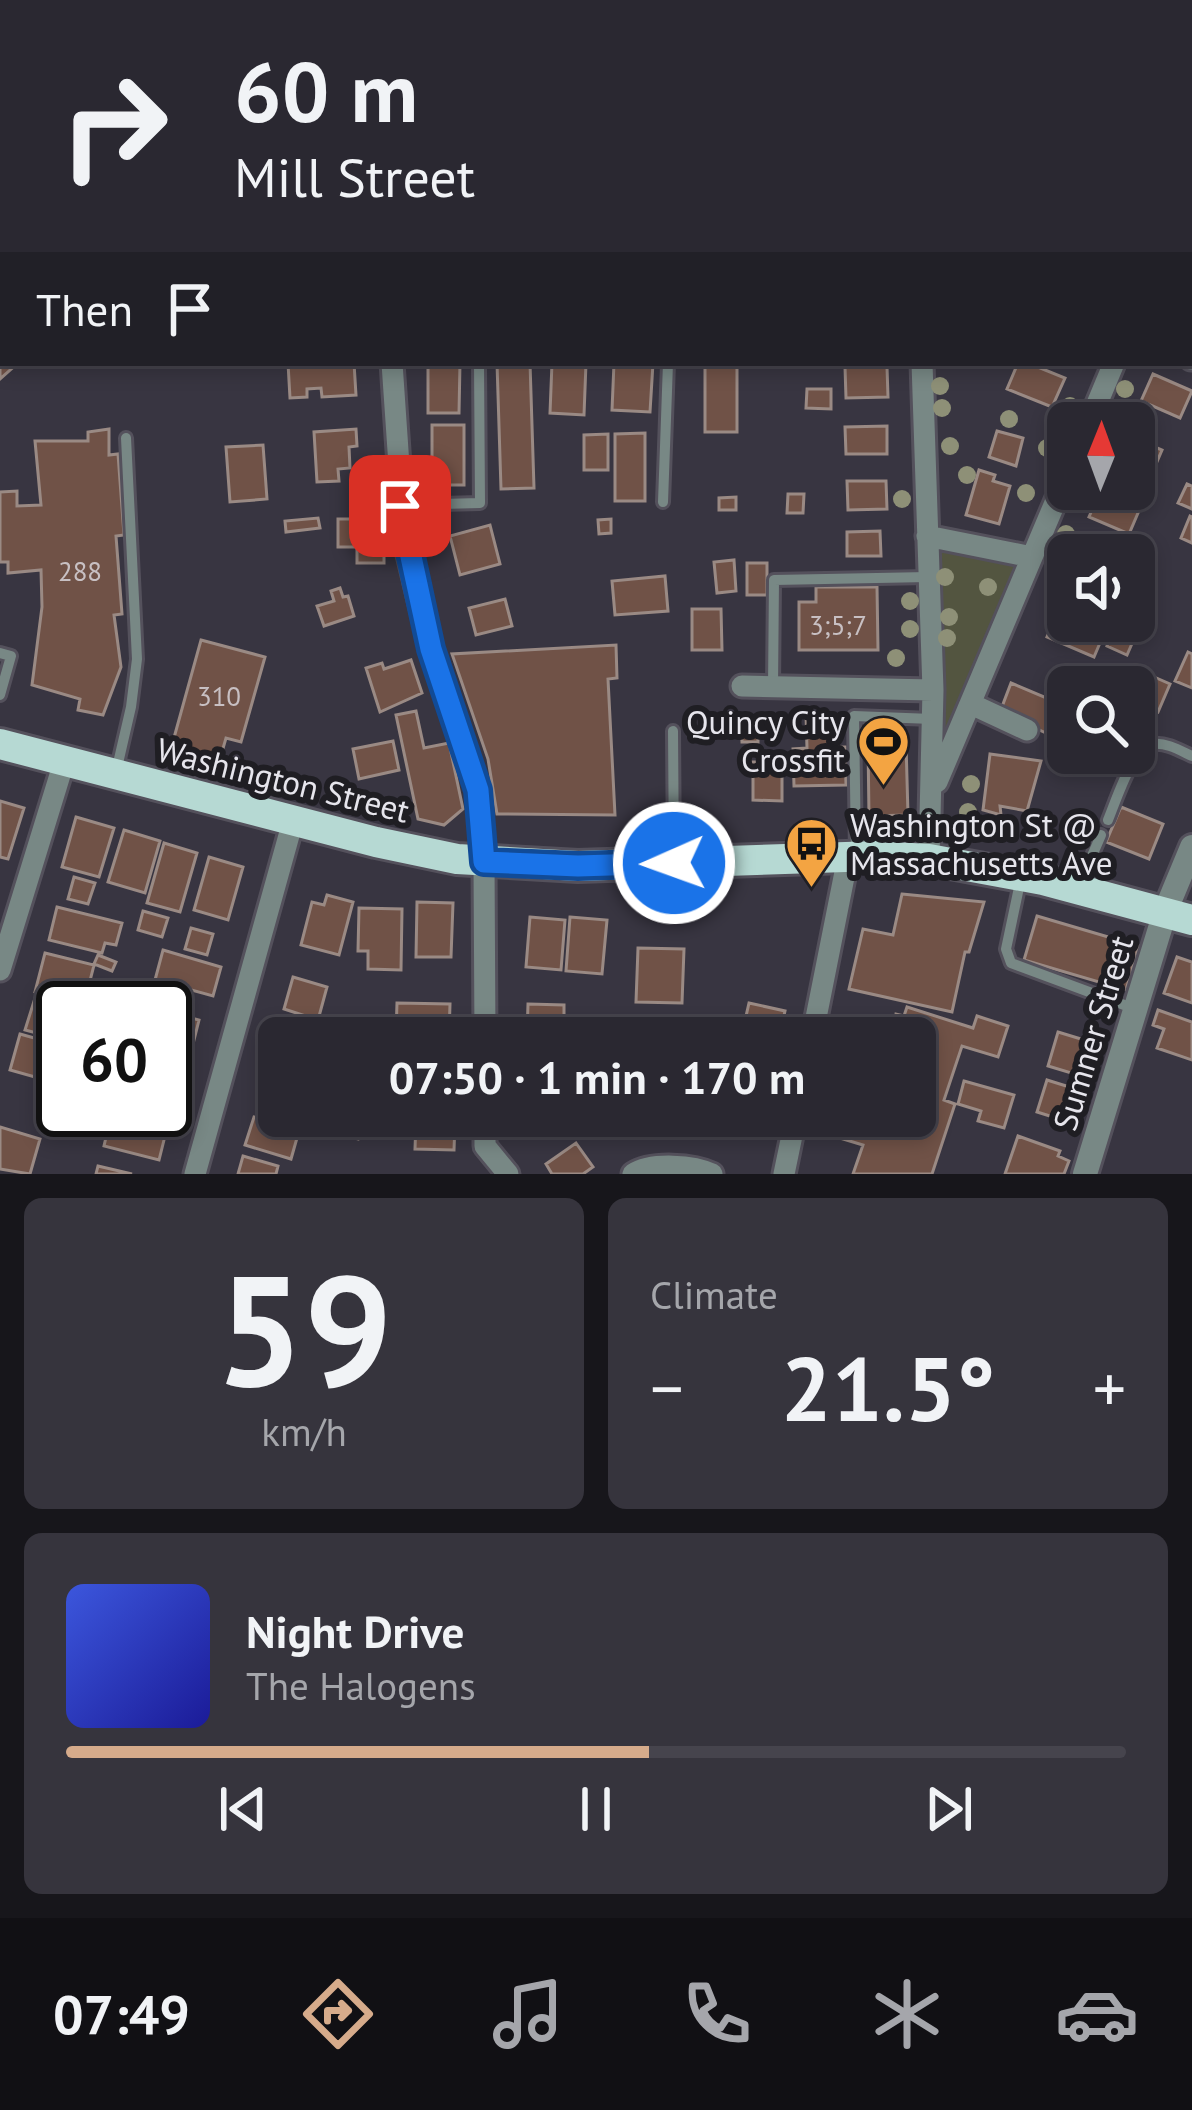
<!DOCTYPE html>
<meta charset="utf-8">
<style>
:root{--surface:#2a2831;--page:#36343d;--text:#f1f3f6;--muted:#a5a6ab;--line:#46444d;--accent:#d6ab8b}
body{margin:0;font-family:"PT Sans",sans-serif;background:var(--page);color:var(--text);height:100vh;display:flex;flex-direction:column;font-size:45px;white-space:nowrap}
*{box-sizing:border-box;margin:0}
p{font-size:39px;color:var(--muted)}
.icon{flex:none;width:66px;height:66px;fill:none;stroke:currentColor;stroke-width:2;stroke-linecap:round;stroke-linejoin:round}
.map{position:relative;height:1174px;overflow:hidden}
.panel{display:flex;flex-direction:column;gap:24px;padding:24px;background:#17161b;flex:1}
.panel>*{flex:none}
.guide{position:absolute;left:0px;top:0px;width:1194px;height:366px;box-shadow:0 6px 18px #0003,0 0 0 3px var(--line);background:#2a2831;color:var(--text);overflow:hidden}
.needle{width:78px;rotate:1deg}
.controls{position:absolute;left:1047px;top:402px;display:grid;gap:24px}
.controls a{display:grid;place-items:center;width:108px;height:108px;border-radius:18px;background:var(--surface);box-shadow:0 6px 18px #0003,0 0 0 3px var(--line);font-size:60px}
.speed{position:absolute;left:36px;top:981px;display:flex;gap:24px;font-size:60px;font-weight:700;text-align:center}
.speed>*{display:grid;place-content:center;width:156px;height:156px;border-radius:50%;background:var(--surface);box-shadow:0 6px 18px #0003,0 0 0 3px var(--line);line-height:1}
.speed .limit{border:6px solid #111;border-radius:18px;background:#fff;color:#111}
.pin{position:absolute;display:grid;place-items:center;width:102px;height:102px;color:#fff;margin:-51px;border-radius:24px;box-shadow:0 6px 18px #0006}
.me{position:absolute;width:132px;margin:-66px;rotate:268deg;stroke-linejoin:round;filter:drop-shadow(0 0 9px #0008)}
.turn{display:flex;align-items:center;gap:42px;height:252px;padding:0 36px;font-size:54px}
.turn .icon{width:156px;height:156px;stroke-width:2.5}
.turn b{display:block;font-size:84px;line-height:102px}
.then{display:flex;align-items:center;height:114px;padding:0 36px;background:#0003;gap:24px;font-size:45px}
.big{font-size:90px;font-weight:700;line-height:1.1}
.panel .tile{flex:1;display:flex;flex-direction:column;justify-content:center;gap:18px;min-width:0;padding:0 42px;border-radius:18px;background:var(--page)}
.panel .dial{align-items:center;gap:0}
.dial b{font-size:156px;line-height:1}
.song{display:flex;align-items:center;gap:36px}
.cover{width:144px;height:144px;border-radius:18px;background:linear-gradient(135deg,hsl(230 70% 55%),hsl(240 70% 35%))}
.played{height:12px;border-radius:6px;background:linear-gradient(90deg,var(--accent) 55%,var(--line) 55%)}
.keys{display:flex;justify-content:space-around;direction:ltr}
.heat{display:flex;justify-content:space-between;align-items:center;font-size:66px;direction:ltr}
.panel .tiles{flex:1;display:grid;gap:24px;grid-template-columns:1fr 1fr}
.tile:last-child{grid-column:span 2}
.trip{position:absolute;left:258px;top:1017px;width:678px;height:120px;border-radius:18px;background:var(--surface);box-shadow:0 6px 18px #0003,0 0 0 3px var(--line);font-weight:700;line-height:120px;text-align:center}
.menu{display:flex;height:192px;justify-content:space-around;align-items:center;background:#111014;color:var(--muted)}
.menu .icon{width:84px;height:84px}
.menu .on{color:var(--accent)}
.menu b{font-size:54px;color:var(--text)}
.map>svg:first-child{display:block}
</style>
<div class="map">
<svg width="1192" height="1174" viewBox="0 0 1192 1174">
<rect width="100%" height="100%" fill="#383541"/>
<path fill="#535540" d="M0 0H241L3 3 0 209Z
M936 550 1022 564 942 743Z"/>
<path fill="#705247" stroke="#9a8a84" stroke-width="3" d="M447 0H509V3H447Z
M956 0H1024V3H956Z
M0 304 3 363H18L0 379Z
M288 363H354L356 395 322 397 321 388 307 389V397L290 398Z
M428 363H460L459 413H428Z
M497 363H530L534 488 501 489Z
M552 363H586L584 415 550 413Z
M614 363H653L650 412 612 410Z
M705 363H737V432H705Z
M1018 363H1028L1065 378 1052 407 1007 389Z
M845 367H887L888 397 846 398Z
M1153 374 1192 391 1180 418 1141 401Z
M807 389H831V409L806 408Z
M432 425H464V485H432Z
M887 426V454H846L845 427Z
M109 429V455L118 454 124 535 116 536 122 614 114 615 121 667 103 715 78 710 80 699 32 685 42 607 41 570 8 573V562H0V492L17 491V506L41 505 35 441H88V432Z
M356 429 357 446 349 447 350 468 338 469 339 481 317 482 314 432Z
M997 431 1023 438 1016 466 989 457Z
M645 433V501H615V434Z
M608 434V470H584V435Z
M1134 438 1162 450 1150 478 1134 471Z
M263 445 267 499 230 502 226 447Z
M979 470 995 475 993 481 1010 486 999 524 966 515Z
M847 481H886L887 509 848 510Z
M1187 484 1192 486V509L1178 503Z
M1101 489 1141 506 1129 534 1089 517Z
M788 494H804L803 513H787Z
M736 497V510H719V498Z
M1190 516 1192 517V543L1181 538Z
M318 518 320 528 286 532 285 521Z
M338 519H384V563H357V547H338Z
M611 519V533L599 534 598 520Z
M490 525 500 564 460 575 450 536Z
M880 531 881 556H847V532Z
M1083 541 1100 548 1097 555H1077Z
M734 560 736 591 717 593 714 562Z
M747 563H767V595H747Z
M665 576 668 611 615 615 612 581Z
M816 587H877L878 650H799V602H816Z
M340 588 343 597 348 596 354 616 324 626 317 606 334 601 331 591Z
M505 599 512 626 476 635 469 608Z
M692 609H721L722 650H692Z
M1058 611 1068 615V621H1082L1105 631 1094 657 1047 637Z
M1117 623 1137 632 1127 655 1107 646Z
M201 640 265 657 241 742 226 738 220 759 172 745Z
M616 645 617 678 608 679 615 815 497 814 488 759 452 654Z
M1188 652 1192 654V688L1175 681Z
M411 660 422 693 380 712 366 668 382 663 384 669Z
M1145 673 1170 684 1158 712 1134 702Z
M1011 683 1068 707V743L1000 712Z
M416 711 424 748 449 743 463 809 444 825 418 819 396 715Z
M831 713 832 747H845L846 785 794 786 793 749 807 748 806 714Z
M741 716 758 717V742H742Z
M393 741 399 770 359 779 353 749Z
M868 743H906L908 815 869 816Z
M990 754 1041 761 1027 811 1000 806 1001 815 983 810Z
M753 762H782V801L753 800Z
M0 801 24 808 8 859 0 857Z
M1121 807 1163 824 1149 859 1106 842Z
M76 817 114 828 99 877 62 867Z
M124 830 160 841 145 893 108 882Z
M164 843 197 853 180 912 147 903Z
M209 857 243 867 228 920 194 910Z
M74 877 95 883 88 904 68 899Z
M902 894 984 902 969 952H965L952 1012 849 989 863 929 893 935Z
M327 895 353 902 339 955 301 945 312 902 324 905Z
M417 902 453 903 451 957H416Z
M57 907 122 923 116 945 105 943 102 953 49 940Z
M359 908 402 909 401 970 368 969V951H358Z
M143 911 168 918 162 937 138 930Z
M1037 916 1139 946 1126 990 1024 960Z
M530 917 565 920 561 970 526 967Z
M570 917 607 920 602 974 566 971Z
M191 928 213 934 207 955 185 949Z
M638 948 684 949 682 1003 636 1002Z
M163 950 221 967 213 996 155 980Z
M45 953 94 965 84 1004 35 992Z
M98 955 116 962 112 971 94 964Z
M1177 957 1192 962V1003L1164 993Z
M293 977 327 987 318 1020 284 1009Z
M35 998 71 1008H63V1040L25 1030Z
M397 1003 450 1004 449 1036 396 1034Z
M749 1003 785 1011 779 1038H741Z
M528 1004 564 1005V1020L573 1021 572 1037 527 1036Z
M907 1007 973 1028 977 1016 1008 1026 998 1057 962 1046 944 1100 955 1104 932 1174H853L863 1145 843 1139 851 1116H915V1038H897L893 1034 896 1014 904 1016Z
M1158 1010 1192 1022V1060L1157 1048 1164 1029 1153 1025Z
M165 1011 199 1020 190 1056 165 1049Z
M282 1021 318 1032 316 1038H279V1055L272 1053Z
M611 1028V1038H587V1029Z
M1058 1032 1091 1042 1081 1076 1048 1066Z
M20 1034 63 1046 60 1084 10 1070Z
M267 1069 279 1073V1107L258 1100Z
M165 1071 191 1078 182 1116 158 1110H165Z
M1047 1080 1076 1089 1066 1121 1037 1112Z
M964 1081 1014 1095 1004 1128 978 1121 981 1111 958 1104Z
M102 1110 168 1124 159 1160 104 1146 107 1133 97 1130Z
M330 1116H363L358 1139 327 1131Z
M530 1116H568L569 1128 532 1132Z
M718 1116H759L754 1137 715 1131Z
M254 1117 299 1131 291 1159 245 1145Z
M416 1121 455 1123 454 1150 415 1149Z
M0 1127 40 1139 30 1174 0 1169Z
M1018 1136 1060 1151 1058 1156 1069 1161 1064 1174H1005Z
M576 1143 593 1167 583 1174H552L546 1164Z
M243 1156 278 1166 276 1174H238Z
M98 1166 132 1174H96Z"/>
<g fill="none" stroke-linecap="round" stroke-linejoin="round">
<defs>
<path id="service" d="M663 502 668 363
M402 505 480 503 479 363
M0 653 11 656 0 695
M773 687 774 580 928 577
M673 731 674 860
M116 772 131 707 137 659 126 438
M1108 820C1116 801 1133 746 1153 744 1166 742 1181 751 1192 756
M856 853 854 716 932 719
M1021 878 1006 949 1011 963 1135 1009
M1079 886 1101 835"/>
<path id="minor" d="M913 0V3
M280 3 283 0
M410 3 411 0
M1191 176 1192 174
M0 240 3 238
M1191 359H1192
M392 363 404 538 431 649 478 790 484 862 485 1038
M922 363 933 690 929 859
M1089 423 1114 363
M927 536 1032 557
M742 686 933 690
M971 704 1027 730
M937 782 1068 472
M0 970 64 762
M812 1038 848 857
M485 1116V1146L508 1174
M195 1174 293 821
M633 1174C651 1162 694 1165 712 1174
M784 1174 796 1116"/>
<path id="tertiary" d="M1085 1174 1165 912 1192 847"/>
<path id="primary" d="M0 744 376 842 457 859 578 866 876 856 929 859 1043 880 1192 920"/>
</defs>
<use href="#service" stroke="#54515c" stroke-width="16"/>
<use href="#minor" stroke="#54515c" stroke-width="27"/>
<use href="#tertiary" stroke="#54515c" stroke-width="30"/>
<use href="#primary" stroke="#54515c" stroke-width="36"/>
<use href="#service" stroke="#788885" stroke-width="10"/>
<use href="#minor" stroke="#788885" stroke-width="21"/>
<use href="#tertiary" stroke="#788885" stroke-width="24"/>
<use href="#primary" stroke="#b6d9d3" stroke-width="30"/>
</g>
<g fill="#8e9077">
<circle cx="940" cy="386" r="9"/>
<circle cx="1125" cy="389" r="9"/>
<circle cx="1070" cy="406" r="9"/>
<circle cx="942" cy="408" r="9"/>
<circle cx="1009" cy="419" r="9"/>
<circle cx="950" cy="446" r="9"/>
<circle cx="1047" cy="448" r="9"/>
<circle cx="967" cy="475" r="9"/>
<circle cx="1026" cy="493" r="9"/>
<circle cx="902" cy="499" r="9"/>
<circle cx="1066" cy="534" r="9"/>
<circle cx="945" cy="577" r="9"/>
<circle cx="988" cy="587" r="9"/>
<circle cx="910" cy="601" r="9"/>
<circle cx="949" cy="617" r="9"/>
<circle cx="910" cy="629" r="9"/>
<circle cx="947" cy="638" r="9"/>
<circle cx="896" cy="658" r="9"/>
<circle cx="971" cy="784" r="9"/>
<circle cx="968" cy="812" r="9"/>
</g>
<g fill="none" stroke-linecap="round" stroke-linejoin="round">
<defs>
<path id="route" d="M400 506 431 649 478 790 484 862 578 866 674 863"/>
</defs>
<use href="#route" stroke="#114b97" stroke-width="30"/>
<use href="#route" stroke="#1a73e8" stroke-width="21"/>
</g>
<defs>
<symbol id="stadium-pin" viewBox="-11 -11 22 30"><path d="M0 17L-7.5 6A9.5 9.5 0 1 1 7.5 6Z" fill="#f3a442" stroke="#1f1e23"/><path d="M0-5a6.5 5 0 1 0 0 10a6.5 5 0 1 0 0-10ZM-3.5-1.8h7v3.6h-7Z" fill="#111"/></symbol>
<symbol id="bus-pin" viewBox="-11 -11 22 30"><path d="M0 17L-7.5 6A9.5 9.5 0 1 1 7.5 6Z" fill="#f3a442" stroke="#1f1e23"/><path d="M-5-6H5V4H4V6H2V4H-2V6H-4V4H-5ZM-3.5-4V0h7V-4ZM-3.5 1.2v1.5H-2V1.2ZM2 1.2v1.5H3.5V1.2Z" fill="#111"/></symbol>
</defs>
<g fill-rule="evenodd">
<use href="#stadium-pin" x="854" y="712" width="59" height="81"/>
<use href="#bus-pin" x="782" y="814" width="59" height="81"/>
</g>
<g text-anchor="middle" stroke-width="12" stroke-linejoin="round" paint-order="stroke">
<g font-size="27" fill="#c8c0c3">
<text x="80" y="581">288</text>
<text x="838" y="635">3;5;7</text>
<text x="219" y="706">310</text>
</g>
<g font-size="33" fill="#e6e5ec" stroke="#1f1e23" text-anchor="end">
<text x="845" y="734">Quincy City<tspan x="845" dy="38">Crossfit</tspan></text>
<text x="850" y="837" text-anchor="start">Washington St @<tspan x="850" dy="38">Massachusetts Ave</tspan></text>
</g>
<g font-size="33" fill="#e6e5ec" stroke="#1f1e23">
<text transform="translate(283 780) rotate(14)" y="12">Washington Street</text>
<text transform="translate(1093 1033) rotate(-73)" y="12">Sumner Street</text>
</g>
</g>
</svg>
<div class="controls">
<a><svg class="needle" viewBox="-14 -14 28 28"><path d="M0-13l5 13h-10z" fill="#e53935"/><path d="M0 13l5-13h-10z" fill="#a5a6ab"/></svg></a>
<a><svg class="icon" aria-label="sound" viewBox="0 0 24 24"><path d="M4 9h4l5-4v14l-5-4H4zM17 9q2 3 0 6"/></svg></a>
<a><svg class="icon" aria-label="search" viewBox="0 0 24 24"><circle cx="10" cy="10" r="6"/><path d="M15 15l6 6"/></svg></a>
</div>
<div class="speed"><div class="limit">60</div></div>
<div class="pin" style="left:400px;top:506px;background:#d93025"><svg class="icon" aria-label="arrive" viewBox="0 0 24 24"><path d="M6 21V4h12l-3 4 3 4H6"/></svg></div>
<svg class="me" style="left:674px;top:863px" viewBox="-20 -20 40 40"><circle r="17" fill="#1a73e8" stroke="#fff" stroke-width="3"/><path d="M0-11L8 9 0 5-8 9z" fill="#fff"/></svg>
<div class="trip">07:50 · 1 min · 170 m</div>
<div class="guide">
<div class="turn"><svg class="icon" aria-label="right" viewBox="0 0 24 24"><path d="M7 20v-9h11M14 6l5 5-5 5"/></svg><div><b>60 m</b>Mill Street</div></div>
<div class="then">Then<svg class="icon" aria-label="arrive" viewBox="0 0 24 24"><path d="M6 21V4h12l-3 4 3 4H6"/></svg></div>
</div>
</div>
<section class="panel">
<div class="tiles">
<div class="tile dial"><b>59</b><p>km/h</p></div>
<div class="tile"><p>Climate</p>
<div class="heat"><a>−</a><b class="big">21.5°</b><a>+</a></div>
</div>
<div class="tile">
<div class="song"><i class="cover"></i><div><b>Night Drive</b><p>The Halogens</p></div></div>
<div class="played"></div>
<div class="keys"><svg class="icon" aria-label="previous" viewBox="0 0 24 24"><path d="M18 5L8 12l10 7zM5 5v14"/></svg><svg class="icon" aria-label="pause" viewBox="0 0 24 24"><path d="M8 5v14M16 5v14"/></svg><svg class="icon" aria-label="next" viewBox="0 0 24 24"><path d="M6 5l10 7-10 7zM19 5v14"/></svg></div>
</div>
</div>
</section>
<nav class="menu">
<b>07:49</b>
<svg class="icon on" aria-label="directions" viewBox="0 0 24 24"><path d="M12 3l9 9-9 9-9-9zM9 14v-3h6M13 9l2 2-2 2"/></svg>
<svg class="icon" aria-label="music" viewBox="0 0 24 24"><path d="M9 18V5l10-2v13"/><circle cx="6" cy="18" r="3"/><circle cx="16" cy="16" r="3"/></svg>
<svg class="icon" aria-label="phone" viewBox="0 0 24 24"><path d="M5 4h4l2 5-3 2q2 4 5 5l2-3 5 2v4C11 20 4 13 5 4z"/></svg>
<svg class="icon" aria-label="climate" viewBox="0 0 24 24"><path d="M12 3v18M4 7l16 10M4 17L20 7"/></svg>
<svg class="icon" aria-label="car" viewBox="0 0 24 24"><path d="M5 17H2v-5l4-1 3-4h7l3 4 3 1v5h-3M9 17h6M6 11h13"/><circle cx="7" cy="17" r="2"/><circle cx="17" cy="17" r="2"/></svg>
</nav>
